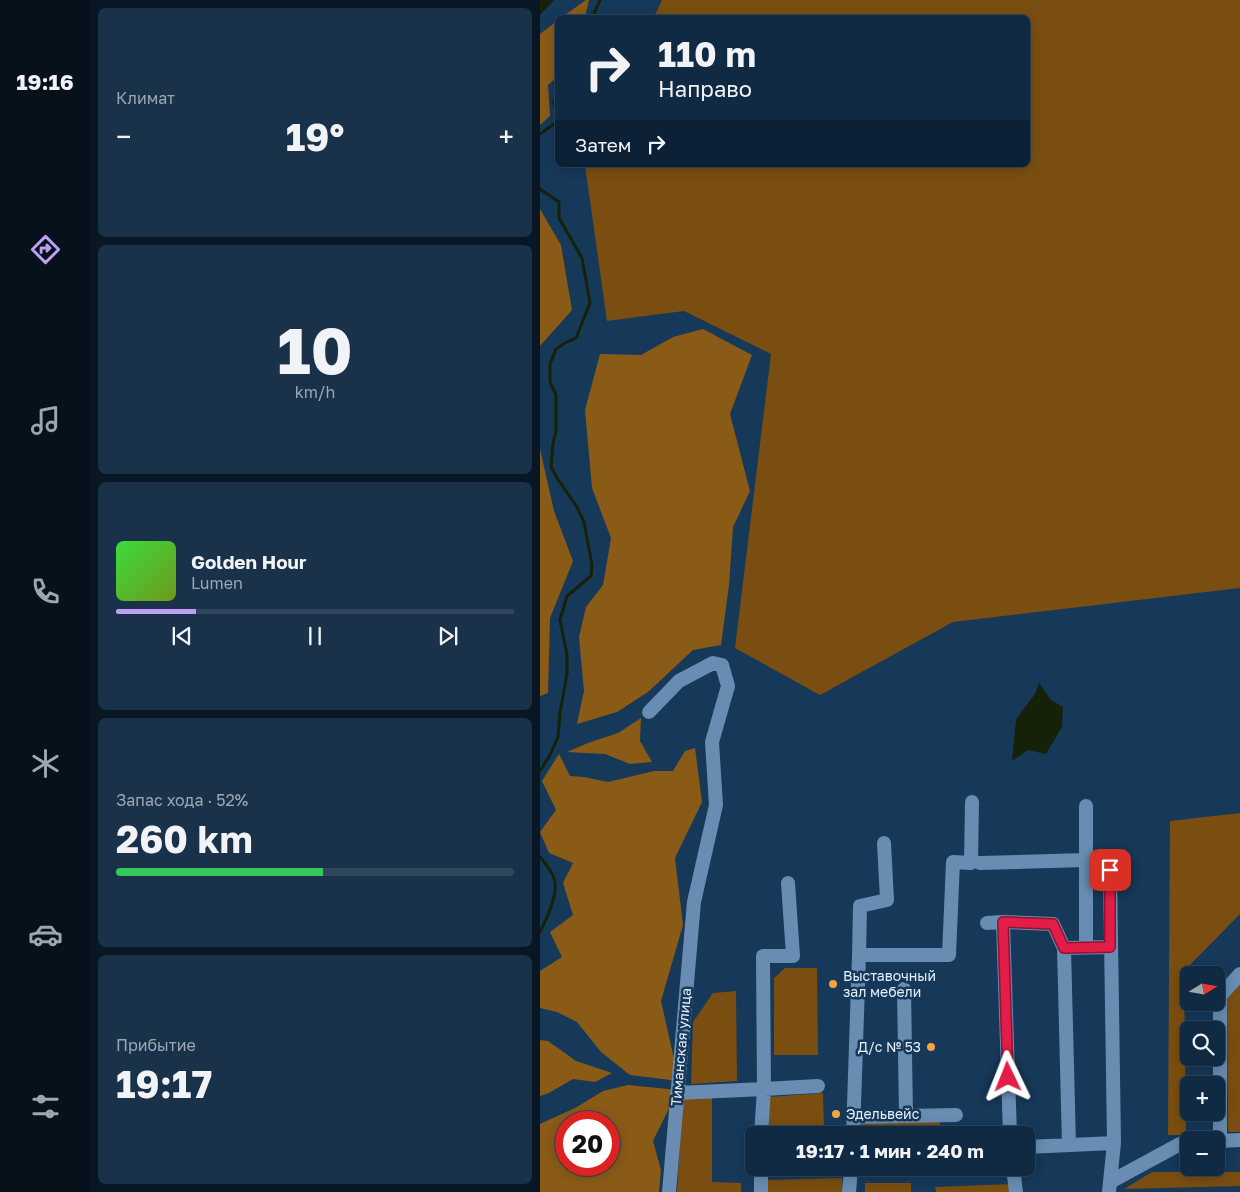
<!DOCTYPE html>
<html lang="ru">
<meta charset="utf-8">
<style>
:root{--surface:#102a43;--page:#19324a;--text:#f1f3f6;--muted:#9ca7b2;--line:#30465c;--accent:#bca0f2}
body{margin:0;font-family:"Golos Text",sans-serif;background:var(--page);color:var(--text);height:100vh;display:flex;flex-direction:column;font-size:19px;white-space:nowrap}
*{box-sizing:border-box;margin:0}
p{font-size:16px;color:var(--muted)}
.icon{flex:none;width:28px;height:28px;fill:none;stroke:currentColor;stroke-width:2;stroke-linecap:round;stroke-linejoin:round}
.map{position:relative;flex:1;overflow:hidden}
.sheet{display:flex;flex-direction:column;gap:8px;padding:8px;background:#091725;width:450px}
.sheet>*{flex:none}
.guide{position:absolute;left:15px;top:15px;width:475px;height:152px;border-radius:8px;box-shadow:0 2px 12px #0003,0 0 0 1px var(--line);background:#102a43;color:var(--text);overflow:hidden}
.needle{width:32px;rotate:79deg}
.buttons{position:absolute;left:640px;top:966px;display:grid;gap:10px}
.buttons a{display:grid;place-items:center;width:45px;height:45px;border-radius:8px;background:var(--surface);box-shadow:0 2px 12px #0003,0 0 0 1px var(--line);font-size:25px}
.speed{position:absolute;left:15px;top:1111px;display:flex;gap:10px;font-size:25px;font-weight:700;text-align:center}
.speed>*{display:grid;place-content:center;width:65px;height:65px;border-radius:50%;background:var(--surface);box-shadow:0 2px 12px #0003,0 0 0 1px var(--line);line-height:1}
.speed .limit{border:8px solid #d22;background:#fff;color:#111}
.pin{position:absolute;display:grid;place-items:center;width:42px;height:42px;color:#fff;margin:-21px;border-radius:10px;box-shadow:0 2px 8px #0006}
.me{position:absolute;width:55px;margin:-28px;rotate:358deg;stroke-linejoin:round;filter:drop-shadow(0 0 4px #0008)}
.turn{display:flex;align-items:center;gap:18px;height:105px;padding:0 20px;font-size:22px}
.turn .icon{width:65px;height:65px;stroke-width:2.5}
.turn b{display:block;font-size:35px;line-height:42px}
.then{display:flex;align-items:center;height:48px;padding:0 20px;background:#0003;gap:10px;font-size:19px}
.big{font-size:38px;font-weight:700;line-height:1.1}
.sheet .card{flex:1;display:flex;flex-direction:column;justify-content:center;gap:8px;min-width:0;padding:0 18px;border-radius:8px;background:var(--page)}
.sheet .dial{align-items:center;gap:0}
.dial b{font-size:65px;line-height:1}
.song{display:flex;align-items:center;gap:15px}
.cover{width:60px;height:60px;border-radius:8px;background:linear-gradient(135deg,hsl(120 70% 55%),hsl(80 70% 35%))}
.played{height:5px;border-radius:2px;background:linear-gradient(90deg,var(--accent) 20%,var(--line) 20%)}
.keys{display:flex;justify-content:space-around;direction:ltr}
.heat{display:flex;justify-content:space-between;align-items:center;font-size:28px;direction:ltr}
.charge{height:8px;border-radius:4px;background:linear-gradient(90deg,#34c759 52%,var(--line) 0)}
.trip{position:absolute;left:205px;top:1126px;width:290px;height:50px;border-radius:8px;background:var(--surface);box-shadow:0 2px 12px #0003,0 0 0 1px var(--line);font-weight:700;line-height:50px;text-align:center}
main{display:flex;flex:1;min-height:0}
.tab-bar{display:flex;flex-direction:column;width:90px;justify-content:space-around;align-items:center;background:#06111b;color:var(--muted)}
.tab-bar .icon{width:35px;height:35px}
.tab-bar .current{color:var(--accent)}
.tab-bar b{font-size:22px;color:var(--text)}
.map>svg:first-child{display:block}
</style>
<main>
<nav class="tab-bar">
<b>19:16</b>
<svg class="icon current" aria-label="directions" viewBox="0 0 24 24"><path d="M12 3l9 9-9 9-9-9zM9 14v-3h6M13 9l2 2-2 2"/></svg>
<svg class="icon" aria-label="music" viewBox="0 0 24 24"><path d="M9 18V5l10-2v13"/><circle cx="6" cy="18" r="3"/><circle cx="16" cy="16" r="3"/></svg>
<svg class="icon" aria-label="phone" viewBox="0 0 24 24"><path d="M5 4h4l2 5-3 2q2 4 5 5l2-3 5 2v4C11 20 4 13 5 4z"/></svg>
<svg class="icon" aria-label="climate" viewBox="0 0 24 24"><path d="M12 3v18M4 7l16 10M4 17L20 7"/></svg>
<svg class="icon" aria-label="car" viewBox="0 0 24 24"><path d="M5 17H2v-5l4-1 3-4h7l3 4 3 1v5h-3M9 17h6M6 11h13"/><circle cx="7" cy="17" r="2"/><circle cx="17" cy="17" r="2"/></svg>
<svg class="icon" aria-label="filters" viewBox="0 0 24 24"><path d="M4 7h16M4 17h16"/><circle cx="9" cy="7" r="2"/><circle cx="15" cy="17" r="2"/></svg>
</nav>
<section class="sheet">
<div class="card"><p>Климат</p>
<div class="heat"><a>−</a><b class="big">19°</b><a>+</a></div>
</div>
<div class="card dial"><b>10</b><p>km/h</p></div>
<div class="card">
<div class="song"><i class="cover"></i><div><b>Golden Hour</b><p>Lumen</p></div></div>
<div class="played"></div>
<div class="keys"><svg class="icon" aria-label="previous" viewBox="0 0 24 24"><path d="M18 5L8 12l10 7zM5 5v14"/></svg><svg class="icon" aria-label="pause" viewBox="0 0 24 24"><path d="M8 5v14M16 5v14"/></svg><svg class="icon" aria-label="next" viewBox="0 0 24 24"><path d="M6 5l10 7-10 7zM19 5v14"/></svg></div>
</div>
<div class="card"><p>Запас хода · 52%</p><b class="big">260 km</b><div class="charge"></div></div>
<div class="card"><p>Прибытие</p><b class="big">19:17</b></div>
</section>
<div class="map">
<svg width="700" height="1192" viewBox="0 0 700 1192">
<rect width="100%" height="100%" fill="#163859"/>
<path fill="#794e10" d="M122 0H700V588L413 622 280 695 195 648 231 354 144 311 67 321 45 165H488V18L114 17Z
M700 813V914L644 971 646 1135H628L630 821Z
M245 968H277L278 1055H234V978Z
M700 984V1132H688L687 998Z
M196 991 197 1081 151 1084 153 1022 173 993Z
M283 1093 284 1128H305L306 1135H229V1097Z
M172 1094V1182L201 1183V1192H137L143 1095Z
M398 1119 401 1126 426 1125V1135H361V1134L320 1135 321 1122Z
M612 1172H700V1186L584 1189Z
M302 1178V1192H226L225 1180Z
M325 1183H371V1192H325Z
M470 1184V1192H396L395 1187Z"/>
<path fill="#8a5b16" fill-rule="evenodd" d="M46 0H49L45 17H22Z
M17 21V77L8 85 10 116 0 125V34Z
M0 209 21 245 32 310 0 346Z
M163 329 212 355 190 414 210 491 193 527 189 585 181 645 153 650 108 692 77 712 37 724 44 691 39 637 46 607 63 585 71 538 52 488 45 410 60 354 101 355 133 337Z
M0 449 14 511 33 561 10 618 8 693 0 696Z
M101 718 100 741 112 762 90 764 65 754 27 752 48 743 78 733Z
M155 748 162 802 135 858 143 925 121 1001 139 1081 90 1075 61 1052 37 1022 17 1012 0 1008V971L22 957 10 932 33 915 23 883 33 863 9 853 0 832 16 810 2 781 19 754 30 776 44 777 68 782 114 771H133L145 751Z
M0 1040 8 1041 36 1061 72 1073 55 1082 33 1079 9 1093 0 1096Z
M88 1085 138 1090 113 1141 121 1170 119 1192H0V1124L37 1107 63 1091ZM26 1122H69V1165H26Z"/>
<path fill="#152207" d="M0 0H14L0 15Z
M499 683 511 700 523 707 522 727 506 754 488 750 472 761 476 719 495 694Z"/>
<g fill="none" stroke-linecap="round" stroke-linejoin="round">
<path stroke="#152207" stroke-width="3" d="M52 18 60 0
M18 94 14 102 18 117
M0 134 18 121
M0 189 19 202V218L42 258 50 303 36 338 25 343 16 349 10 364V382L16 395V431L13 443 11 467 17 478 37 507 44 522 52 565 51 576 27 596 20 620 27 655V674L20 713 18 737 10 755 0 771
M0 857C5 863 11 870 14 878 19 892 7 919 0 932"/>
<path stroke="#688cb2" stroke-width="14" d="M109 712 139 681 173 663 182 665 188 686 172 742 176 805 154 902 129 1192
M546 806V947
M440 863 546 860
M463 922 470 1135
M447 923 463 922 513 924 524 948 570 947
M524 948 529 1145
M319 955 320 906 347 900 344 843
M700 974 680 996V1141L700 1140
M364 989 366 1116
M137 1093 224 1089 223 956H253L248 883
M314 1117 416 1115
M221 1135 224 1089 278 1086
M313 1135 319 955H409L413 862 431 863 432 802
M486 1147 574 1143
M221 1168V1192
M473 1168 476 1192
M570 1182 574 1143 570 870
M309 1192 311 1168
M569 1192 570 1182 640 1144 649 1142"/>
</g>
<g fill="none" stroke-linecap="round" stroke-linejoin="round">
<defs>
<path id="route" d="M468 1077 463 922 513 924 524 948 570 947V870"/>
</defs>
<use href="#route" stroke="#92132f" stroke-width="12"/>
<use href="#route" stroke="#e11d48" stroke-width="9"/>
</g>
<g fill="#f1a640" stroke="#163859" stroke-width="2">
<circle cx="293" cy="984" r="5"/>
<circle cx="391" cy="1047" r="5"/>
<circle cx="296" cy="1114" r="5"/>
</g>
<g text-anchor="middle" stroke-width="5" stroke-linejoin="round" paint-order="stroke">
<g font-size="14" fill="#e3effc" stroke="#163859" text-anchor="start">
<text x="303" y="981">Выставочный<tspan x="303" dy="16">зал мебели</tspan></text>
<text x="381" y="1052" text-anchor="end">Д/с № 53</text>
<text x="306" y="1119">Эдельвейс</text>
</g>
<g font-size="14" fill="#e3effc" stroke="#163859">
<text transform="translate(141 1047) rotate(-85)" y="5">Тиманская улица</text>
</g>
</g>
</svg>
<div class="buttons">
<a><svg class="needle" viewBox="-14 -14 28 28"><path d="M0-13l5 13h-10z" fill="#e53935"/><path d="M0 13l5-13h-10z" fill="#9ca7b2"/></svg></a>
<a><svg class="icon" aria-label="search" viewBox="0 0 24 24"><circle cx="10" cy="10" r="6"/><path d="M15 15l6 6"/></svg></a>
<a>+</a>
<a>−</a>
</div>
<div class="speed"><div class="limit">20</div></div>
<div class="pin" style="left:570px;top:870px;background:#d93025"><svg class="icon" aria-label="arrive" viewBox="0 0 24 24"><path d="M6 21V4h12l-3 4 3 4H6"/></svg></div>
<svg class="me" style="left:468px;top:1077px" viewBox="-20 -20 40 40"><path d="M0-17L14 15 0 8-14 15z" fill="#e11d48" stroke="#fff" stroke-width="4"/></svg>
<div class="trip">19:17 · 1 мин · 240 m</div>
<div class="guide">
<div class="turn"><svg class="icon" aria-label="right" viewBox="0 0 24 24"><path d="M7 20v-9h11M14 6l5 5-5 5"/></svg><div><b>110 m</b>Направо</div></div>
<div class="then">Затем<svg class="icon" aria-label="right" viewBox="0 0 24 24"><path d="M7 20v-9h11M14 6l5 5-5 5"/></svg></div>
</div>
</div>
</main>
